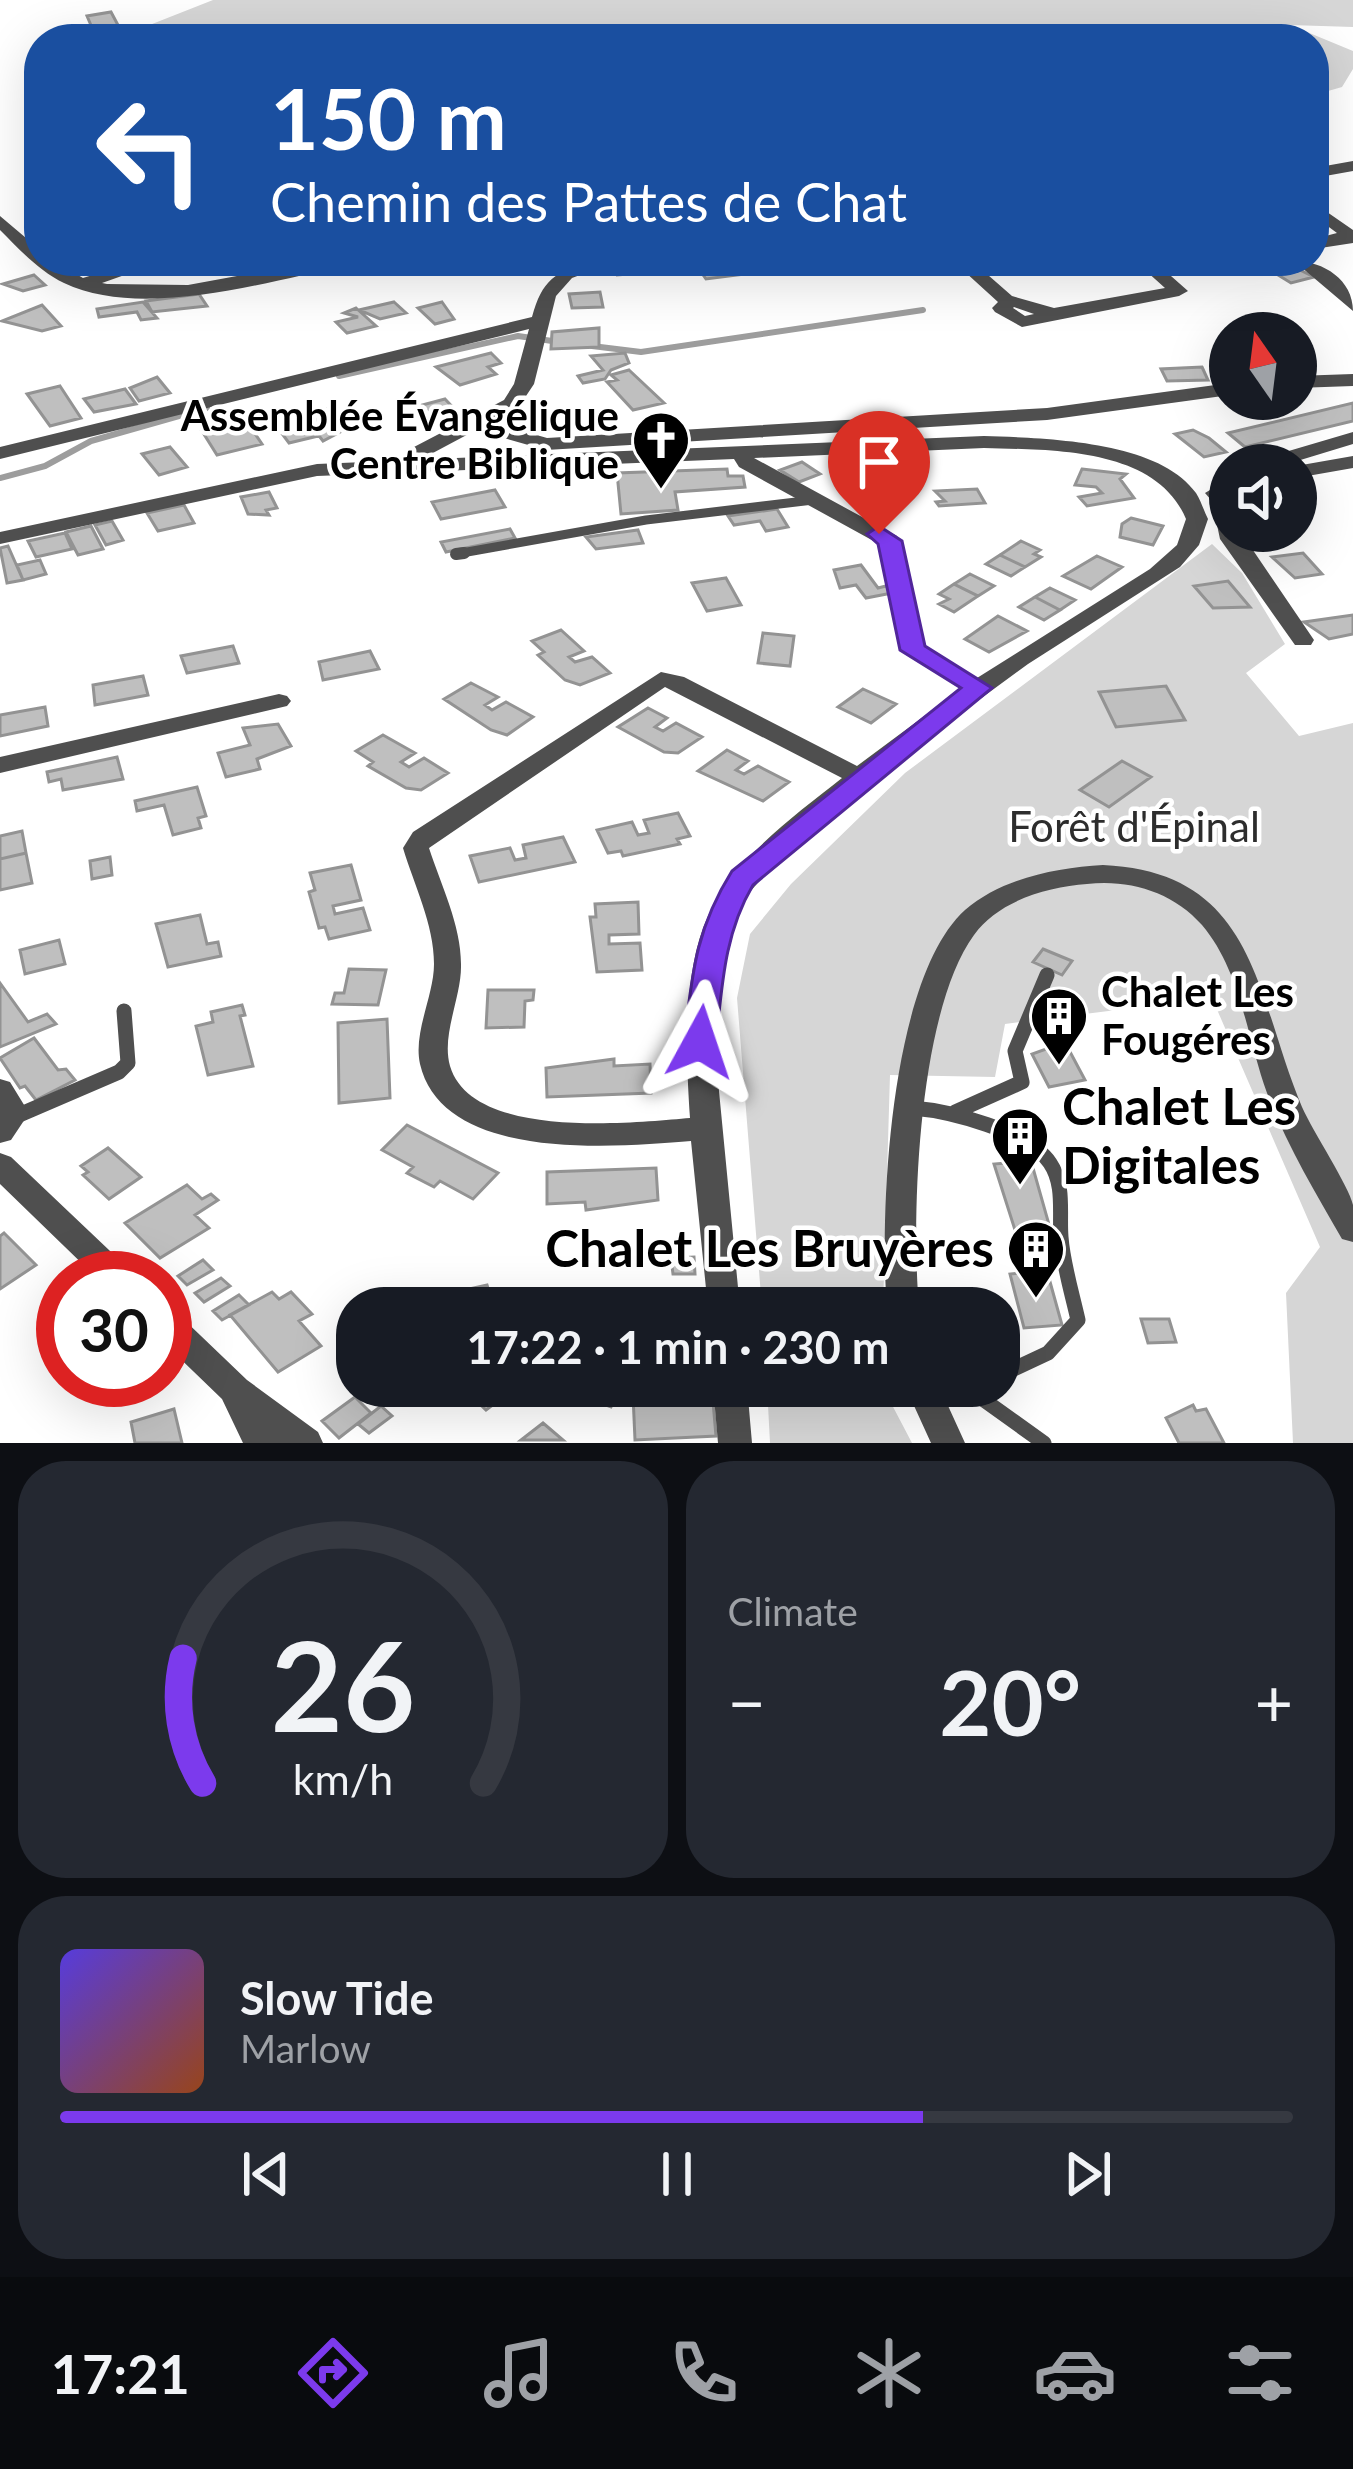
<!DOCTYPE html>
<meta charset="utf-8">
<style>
:root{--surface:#171b24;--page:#242831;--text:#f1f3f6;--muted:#9ea1a6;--line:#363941;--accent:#7c3aed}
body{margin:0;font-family:Lato,sans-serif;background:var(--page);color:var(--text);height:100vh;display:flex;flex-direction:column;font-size:45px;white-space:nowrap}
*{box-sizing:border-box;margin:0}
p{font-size:39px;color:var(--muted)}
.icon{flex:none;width:66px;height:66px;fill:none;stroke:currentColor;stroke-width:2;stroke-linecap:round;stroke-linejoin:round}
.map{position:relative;height:1443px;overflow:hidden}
.drawer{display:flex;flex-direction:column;gap:18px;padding:18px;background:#0d0f14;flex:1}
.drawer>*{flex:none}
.banner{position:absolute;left:24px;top:24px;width:1305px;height:252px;border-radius:48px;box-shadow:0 12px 48px #0002;background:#1a4fa0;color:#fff;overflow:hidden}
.needle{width:78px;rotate:346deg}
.fabs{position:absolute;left:1209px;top:312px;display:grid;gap:24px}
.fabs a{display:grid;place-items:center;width:108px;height:108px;border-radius:50%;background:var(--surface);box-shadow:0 12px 48px #0002;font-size:60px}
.speed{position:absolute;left:36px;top:1251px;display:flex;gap:24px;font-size:60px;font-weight:700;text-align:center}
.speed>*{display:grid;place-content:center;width:156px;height:156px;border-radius:50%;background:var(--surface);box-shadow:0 12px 48px #0002;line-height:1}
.speed .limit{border:18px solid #d22;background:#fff;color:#111}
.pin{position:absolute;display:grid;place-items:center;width:102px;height:102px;color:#fff;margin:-123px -51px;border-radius:50% 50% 50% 0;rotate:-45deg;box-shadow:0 0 12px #0007}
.pin .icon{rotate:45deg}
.me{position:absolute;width:132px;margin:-66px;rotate:5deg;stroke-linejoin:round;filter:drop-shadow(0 0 9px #0008)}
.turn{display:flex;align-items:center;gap:42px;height:252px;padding:0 48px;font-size:54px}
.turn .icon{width:156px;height:156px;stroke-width:2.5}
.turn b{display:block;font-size:84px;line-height:102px}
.big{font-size:90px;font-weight:700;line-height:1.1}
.drawer .tile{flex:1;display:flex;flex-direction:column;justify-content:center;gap:18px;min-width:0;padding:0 42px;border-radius:48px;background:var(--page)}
.drawer .dial{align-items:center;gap:0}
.dial svg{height:312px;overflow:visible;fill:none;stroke:var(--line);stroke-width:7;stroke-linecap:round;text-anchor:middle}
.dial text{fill:var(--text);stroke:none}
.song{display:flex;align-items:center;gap:36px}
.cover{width:144px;height:144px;border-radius:18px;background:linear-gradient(135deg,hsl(250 70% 55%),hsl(20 70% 35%))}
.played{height:12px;border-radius:6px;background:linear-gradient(90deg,var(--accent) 70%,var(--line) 70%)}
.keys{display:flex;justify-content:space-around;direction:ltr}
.heat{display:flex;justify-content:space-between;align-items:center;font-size:66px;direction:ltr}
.drawer .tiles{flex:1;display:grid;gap:18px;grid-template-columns:1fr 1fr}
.tile:last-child{grid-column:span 2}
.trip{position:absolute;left:336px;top:1287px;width:684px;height:120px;border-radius:48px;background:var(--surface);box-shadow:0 12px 48px #0002;font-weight:700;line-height:120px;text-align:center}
.dock{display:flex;height:192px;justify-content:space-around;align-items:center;background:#090b0e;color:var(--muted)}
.dock .icon{width:84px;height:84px}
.dock .selected{color:var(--accent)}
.dock b{font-size:54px;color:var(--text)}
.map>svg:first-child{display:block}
</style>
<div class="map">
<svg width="1353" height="1443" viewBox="0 0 1353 1443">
<rect width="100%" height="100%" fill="#fff"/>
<path fill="#d6d6d6" d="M213 0H1353V27L1290 25 1353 51V69L1342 87 1314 95V39H66L142 28Z
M1212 544 1242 573 1285 644 1246 673 1299 736 1353 723V1443H1293L1286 1293 1320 1247 1212 998 1005 1024 995 1077 890 1075 883 1308H762L737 998 750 934 791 884 905 773Z
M767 1386H889L891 1403 912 1443H770Z"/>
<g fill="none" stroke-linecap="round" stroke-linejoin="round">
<path stroke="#9d9d9d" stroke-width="6" d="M592 346 641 352 923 310
M339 376 518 336 559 342
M0 478 45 466 91 441 207 408"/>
</g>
<path fill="#bfbfbf" stroke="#939393" stroke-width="3" d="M111 12 119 27 93 30 87 16Z
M649 261 654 272 617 275 613 268Z
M734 261 744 274 706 279 696 265Z
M1262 261 1284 262 1314 277 1291 283 1265 267 1251 270 1239 263Z
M34 275 45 285 23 291 3 284Z
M600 292 603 307 572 308 569 294Z
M199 294 207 306 152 312 146 301Z
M143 302 157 318 141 320 137 312 99 317 97 309Z
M394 302 406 313 380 319 359 310Z
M442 302 454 319 435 324 418 308Z
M42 305 61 326 42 331 2 321Z
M356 308 376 326 347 333 336 322 358 317 344 313Z
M599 328V347L551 349 552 332Z
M491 353 501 363 488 367 496 374 460 385 436 367Z
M625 353 629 363 611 370 605 379 583 383 578 376 603 370 591 356Z
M1202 367 1208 380 1167 381 1161 369Z
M629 370 664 403 633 410 607 382 617 380 611 375Z
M157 377 170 393 139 401 130 388Z
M60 386 81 418 50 426 27 394Z
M125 389 136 404 94 412 84 399Z
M445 399 459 414 435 420 422 405Z
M1353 403V421L1245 447 1228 433Z
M326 409 342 431 323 441 302 414Z
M247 422 262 444 217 455 202 431Z
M309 424 318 436 289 443 280 431Z
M1193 430 1209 438 1226 452 1204 457 1175 434Z
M170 447 187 467 159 475 142 454Z
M891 458 904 471 880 476 867 463Z
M802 462 820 474 799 482 780 470Z
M727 469 728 476H743L745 487 675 492 678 510 621 514 617 473Z
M1082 469 1126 474 1120 479 1134 498 1087 506 1079 497 1102 493 1096 487 1075 485Z
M977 489 985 503 939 506 936 502 945 501 935 491Z
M495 490 505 507 441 519 432 502Z
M269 492 277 508 266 510 269 515 248 514 241 497Z
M184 505 194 523 158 531 147 513Z
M777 509 788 527 766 531 760 521 734 525 728 516Z
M1131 518 1163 526 1153 545 1120 537 1122 524Z
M112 521 123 540 106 545 95 525Z
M91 526 103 549 78 555 66 532Z
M510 529 515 538 446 552 441 542Z
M638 530 643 543 596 549 586 537Z
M65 533 72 549 36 557 28 541Z
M1021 541 1040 550 1034 554 1041 557 1025 567 1000 555Z
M8 546 23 580 7 583 0 548Z
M1303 553 1322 574 1295 578 1272 557Z
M1000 555 1025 567 1011 576 986 564Z
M1097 556 1122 567 1091 589 1063 576Z
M40 560 46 574 23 580 17 565Z
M861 565 878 588 886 586 892 593 866 598 856 585 840 588 834 570Z
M970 574 994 586 978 596 954 584Z
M726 578 741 605 707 611 692 583Z
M1228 581 1250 607 1213 608 1194 586Z
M954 584 978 596 954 612 939 604 949 599 939 594Z
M1050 588 1075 600 1060 610 1035 597Z
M1035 597 1060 610 1044 620 1019 607Z
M1353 615V634L1329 639 1304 622Z
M998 616 1027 631 989 652 965 639Z
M561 630 584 651 569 657 575 662 592 657 610 673 580 685 565 680 538 655 544 652 532 641Z
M763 633 794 636 790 666 758 663Z
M233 646 239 663 187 673 181 656Z
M370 651 379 669 323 680 319 662Z
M143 676 148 695 95 705 93 685Z
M471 683 498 697 485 705 492 710 506 702 533 717 507 735 491 730 444 699Z
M1166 686 1185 720 1116 727 1099 692Z
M863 689 896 704 871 723 838 707Z
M45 707 48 726 0 736V715Z
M648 708 667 718 655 727 663 731 676 723 702 737 678 753 664 752 618 727Z
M278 724 291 746 257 759 260 769 226 777 218 753 250 745 243 728Z
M383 735 415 753 401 762 409 767 424 758 448 773 421 790 406 788 368 766 373 762 356 751Z
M727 750 748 761 736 770 744 774 758 766 789 782 763 801 698 771Z
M117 757 123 779 63 790 61 779 49 782 47 772Z
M1122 761 1151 777 1109 807 1080 790Z
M197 787 206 816 198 818 201 828 173 835 164 805 137 811 135 801Z
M678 813 690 836 677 839 680 844 623 856 621 851 608 853 597 830 632 822 638 835 649 833 644 820Z
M22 831 26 853 0 859V836Z
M563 837 575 862 479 882 470 856 510 848 515 860 526 858 523 845Z
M26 853 32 883 0 890V859Z
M110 857 112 875 92 879 90 861Z
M351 865 361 900 333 906 335 914 363 908 370 930 329 939 325 927 319 928 309 892 315 890 310 873Z
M638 902 639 934 609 935V944L640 943 642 970 597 972 590 917H596L595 904Z
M200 915 207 944 218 942 221 956 168 967 156 924Z
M59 940 65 964 25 974 20 950Z
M1043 949 1072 961 1062 975 1033 962Z
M349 969 386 970 378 1005 332 1004 335 993H344Z
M0 983 28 1022 47 1014 56 1024 0 1047Z
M488 990H534L533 1000 525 1001 524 1027 486 1028Z
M242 1005 245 1015 240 1016 253 1066 208 1075 196 1026 213 1022 211 1012Z
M387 1019 390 1098 339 1103 338 1023Z
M34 1038 58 1070 66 1069 75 1080 36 1100 25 1086 20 1088 0 1058Z
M1057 1045 1068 1048 1085 1080 1049 1087 1032 1054Z
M614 1059V1066L650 1064 651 1093 547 1097 546 1068Z
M407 1125 498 1173 473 1199 440 1181 434 1187 407 1173 413 1167 382 1150Z
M108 1148 141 1177 109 1199 83 1175 88 1172 81 1166Z
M1031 1161 1050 1228 1015 1230 994 1164Z
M656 1168 658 1200 586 1210 585 1202 547 1204V1172Z
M187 1185 202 1199 211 1194 218 1200 195 1215 209 1228 160 1258 125 1223Z
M4 1233 36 1265 0 1289V1236Z
M694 1257 695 1274H673L671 1258Z
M203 1260 213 1270 187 1285 178 1276Z
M1047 1271 1062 1325 1024 1328 1010 1274Z
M221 1278 230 1286 204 1302 195 1293Z
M487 1285 494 1308H460L456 1292Z
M272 1292 279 1299 291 1292 312 1314 299 1321 321 1346 278 1372 230 1315Z
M239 1295 249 1305 222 1320 213 1311Z
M1141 1319H1169L1176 1342 1148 1343Z
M461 1386H496L506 1395 486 1410Z
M587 1386H605L619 1391 611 1407 581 1396Z
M712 1390 716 1436 635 1440 633 1395Z
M355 1397 371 1413 339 1438 322 1421Z
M1193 1405 1196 1411 1206 1409 1224 1443H1179L1166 1418Z
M381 1406 392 1416 369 1433 358 1424Z
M174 1409 182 1443H135L131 1422Z
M543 1423 563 1440H521Z"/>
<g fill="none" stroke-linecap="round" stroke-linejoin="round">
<path stroke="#4f4f4f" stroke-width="9" d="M456 554 646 520 813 500"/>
<path stroke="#4f4f4f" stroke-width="12" d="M456 554 464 553"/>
<path stroke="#4f4f4f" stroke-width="15" d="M913 1108C949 1111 1029 1131 1050 1163 1065 1185 1059 1213 1061 1237 1063 1264 1072 1293 1078 1320L1048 1353 999 1376
M955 1112 1022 1082 1015 1051 1047 975
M12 1118 119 1072 128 1063 124 1011
M970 1390 1044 1443
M926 1395 977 1386"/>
<path fill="#4f4f4f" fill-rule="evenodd" d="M1353 161V171L1314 178V168Z
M1314 203 1353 230V243L1314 249V239L1337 233 1314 216Z
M0 216 39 249V261H54L83 278 137 261H164L102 283 107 284 188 285 319 261H355L346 266C264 282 142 320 64 283 39 271 20 250 0 230Z
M590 261H617L572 278 556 296 534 384 518 408 491 422 547 438 1047 408 1230 383V395L1047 420 546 450 476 430 431 454 432 459 984 436C1043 438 1159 440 1196 493 1201 501 1204 511 1208 519L1199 545 1180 567 1028 664 878 774 781 857 748 894 733 918 723 962 716 1060 740 1308H708L691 1141C616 1147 443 1163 420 1064 413 1032 434 996 434 964 434 924 414 885 403 848L413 832 661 672 684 677 857 766 962 688 902 650 879 544 739 467 734 459 317 476 0 544V532L317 464 412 460 414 447 504 400 514 384 529 329 0 459V447L532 317C542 280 555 272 590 261ZM984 448C1051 450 1156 447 1186 519L1177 545 1150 569 977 678 924 647 897 536 754 458ZM665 687 842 778C794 816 734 859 708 916 682 972 686 1059 690 1118 631 1123 472 1140 450 1066 441 1034 462 997 461 964 461 925 441 885 429 848Z
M953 261H972L1012 296 1054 308 1165 288 1135 261H1154L1188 291 1179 296 1022 327 995 312 992 308 998 302ZM1013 308 1014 307 1034 314 1025 316Z
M1294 261C1324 261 1353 280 1353 311Z
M1353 374V386L1296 388V376Z
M1353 432V444L1284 465H1252L1255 461Z
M1353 456V468L1296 478V466Z
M1215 487 1230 496V531H1240L1314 640 1311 645H1295L1220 539 1212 501 1205 493Z
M279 694 287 696 291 701 287 706 0 773V757Z
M1103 865C1257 872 1255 995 1302 1107 1313 1132 1349 1186 1353 1205 1353 1217 1353 1231 1353 1242L1342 1239C1315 1192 1286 1144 1267 1093 1247 1038 1241 971 1202 925 1173 892 1129 879 1087 884 1047 887 998 901 974 935 918 1012 911 1215 919 1308H887C879 1212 890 978 965 910 1002 878 1056 868 1103 865Z
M0 1079 10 1082 29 1113 11 1140 0 1143Z
M0 1153 11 1157 129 1269 134 1278H97L0 1184Z
M165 1309 177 1313 247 1380 318 1432 323 1443H243L222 1399 165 1344Z
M713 1386H747L752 1443H718Z
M905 1386H939L965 1443H931Z"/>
</g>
<path fill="#7c3aed" stroke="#51269a" stroke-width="3" d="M879 526 902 541 925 646 992 688 753 885C724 934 722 987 716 1042L700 1054 688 1051 684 1042C692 976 695 930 732 871L961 688 900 650 878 544 867 534Z"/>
<defs>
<symbol id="church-pin" viewBox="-11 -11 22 30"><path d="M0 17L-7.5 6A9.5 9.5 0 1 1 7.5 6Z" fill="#000" stroke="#fff"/><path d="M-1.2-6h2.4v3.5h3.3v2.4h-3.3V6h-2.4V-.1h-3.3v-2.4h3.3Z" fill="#fff"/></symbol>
<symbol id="building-pin" viewBox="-11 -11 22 30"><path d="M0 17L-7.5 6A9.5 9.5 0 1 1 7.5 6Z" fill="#000" stroke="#fff"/><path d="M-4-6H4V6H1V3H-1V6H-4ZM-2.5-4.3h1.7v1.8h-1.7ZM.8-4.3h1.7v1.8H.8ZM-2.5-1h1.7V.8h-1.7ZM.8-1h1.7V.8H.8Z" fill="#fff"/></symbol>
</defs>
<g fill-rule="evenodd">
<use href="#church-pin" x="628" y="407" width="66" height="90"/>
<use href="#building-pin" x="1026" y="983" width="66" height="90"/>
<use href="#building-pin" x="987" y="1103" width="66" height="90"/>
<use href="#building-pin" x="1003" y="1216" width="66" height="90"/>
</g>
<g text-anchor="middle" stroke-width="9" stroke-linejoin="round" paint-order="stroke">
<g font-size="42" font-weight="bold" fill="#000" stroke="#fff" text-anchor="end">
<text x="619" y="431">Assemblée Évangélique<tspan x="619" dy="48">Centre Biblique</tspan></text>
<text x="1101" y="1007" text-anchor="start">Chalet Les<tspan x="1101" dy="48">Fougéres</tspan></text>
</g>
<g font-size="42" fill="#2d2d2d" stroke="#fff">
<text x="1134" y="842">Forêt d'Épinal</text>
</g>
<g font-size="51" font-weight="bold" fill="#000" stroke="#fff" text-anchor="start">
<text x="1062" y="1125">Chalet Les<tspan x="1062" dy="59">Digitales</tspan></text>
<text x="994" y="1267" text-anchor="end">Chalet Les Bruyères</text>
</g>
</g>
</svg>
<div class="fabs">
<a><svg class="needle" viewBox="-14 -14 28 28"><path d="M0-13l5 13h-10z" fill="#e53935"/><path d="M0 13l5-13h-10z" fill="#9ea1a6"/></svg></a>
<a><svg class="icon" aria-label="sound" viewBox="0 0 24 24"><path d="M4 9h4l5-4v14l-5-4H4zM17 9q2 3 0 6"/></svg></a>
</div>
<div class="speed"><div class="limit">30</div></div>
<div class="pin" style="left:879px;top:534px;background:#d93025"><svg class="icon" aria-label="arrive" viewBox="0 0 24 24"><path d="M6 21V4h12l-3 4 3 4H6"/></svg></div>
<svg class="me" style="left:700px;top:1042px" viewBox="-20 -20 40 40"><path d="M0-17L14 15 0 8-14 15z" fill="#7c3aed" stroke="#fff" stroke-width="4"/></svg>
<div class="trip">17:22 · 1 min · 230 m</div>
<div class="banner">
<div class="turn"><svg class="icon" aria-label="left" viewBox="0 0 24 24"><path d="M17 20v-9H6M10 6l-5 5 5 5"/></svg><div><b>150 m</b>Chemin des Pattes de Chat</div></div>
</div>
</div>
<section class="drawer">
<div class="tiles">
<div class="tile dial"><svg viewBox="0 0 100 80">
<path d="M14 69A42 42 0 1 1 86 69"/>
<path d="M14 69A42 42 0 0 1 9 37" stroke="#7c3aed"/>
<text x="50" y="56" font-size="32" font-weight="700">26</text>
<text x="50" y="72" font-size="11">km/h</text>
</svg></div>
<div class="tile"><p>Climate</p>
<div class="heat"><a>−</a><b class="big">20°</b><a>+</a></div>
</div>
<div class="tile">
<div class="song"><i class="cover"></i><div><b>Slow Tide</b><p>Marlow</p></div></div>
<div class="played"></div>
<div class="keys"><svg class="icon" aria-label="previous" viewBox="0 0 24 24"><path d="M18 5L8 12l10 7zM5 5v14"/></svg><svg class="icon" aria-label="pause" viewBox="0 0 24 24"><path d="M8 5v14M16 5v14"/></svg><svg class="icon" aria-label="next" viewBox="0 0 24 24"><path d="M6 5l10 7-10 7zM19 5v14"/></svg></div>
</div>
</div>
</section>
<nav class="dock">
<b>17:21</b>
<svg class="icon selected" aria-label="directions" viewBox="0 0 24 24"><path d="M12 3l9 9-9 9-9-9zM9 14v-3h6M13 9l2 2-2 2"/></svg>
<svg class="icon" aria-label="music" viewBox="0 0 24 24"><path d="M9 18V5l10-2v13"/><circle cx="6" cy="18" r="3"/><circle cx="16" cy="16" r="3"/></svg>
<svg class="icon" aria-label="phone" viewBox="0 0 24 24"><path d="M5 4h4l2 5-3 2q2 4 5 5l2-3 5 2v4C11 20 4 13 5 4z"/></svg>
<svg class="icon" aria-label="climate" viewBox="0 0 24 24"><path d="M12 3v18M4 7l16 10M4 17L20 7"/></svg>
<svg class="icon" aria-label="car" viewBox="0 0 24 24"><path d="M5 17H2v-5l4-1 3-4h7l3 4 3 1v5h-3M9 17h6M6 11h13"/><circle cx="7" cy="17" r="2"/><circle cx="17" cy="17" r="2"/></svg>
<svg class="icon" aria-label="filters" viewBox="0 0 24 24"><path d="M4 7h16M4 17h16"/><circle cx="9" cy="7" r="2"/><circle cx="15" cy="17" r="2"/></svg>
</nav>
